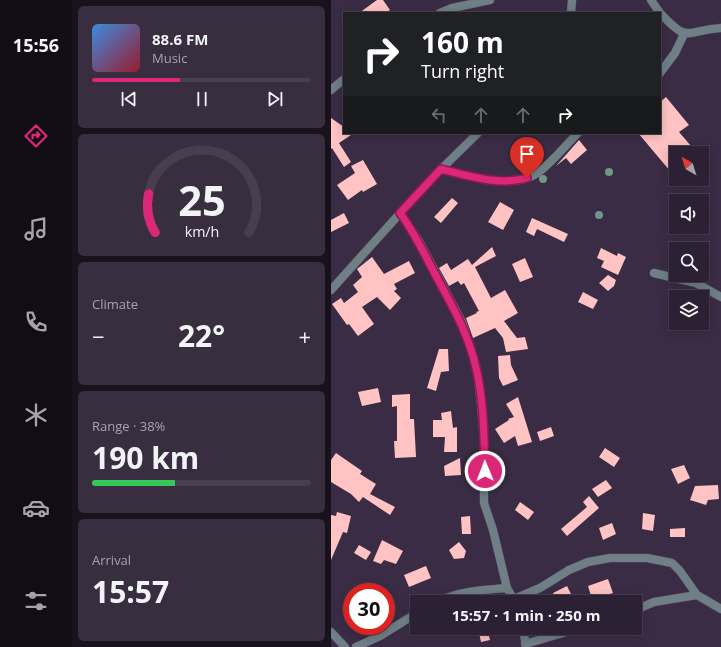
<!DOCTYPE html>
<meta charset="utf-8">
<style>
:root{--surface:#2c2134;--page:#382e40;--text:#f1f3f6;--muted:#a6a3ac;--line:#483e4f;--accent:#db2777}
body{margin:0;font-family:"Open Sans",sans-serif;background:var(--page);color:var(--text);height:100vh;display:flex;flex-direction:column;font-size:15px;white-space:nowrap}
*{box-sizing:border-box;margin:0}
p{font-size:13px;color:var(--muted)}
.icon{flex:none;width:22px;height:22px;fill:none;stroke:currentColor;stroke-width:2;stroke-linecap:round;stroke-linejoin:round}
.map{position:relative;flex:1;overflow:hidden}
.side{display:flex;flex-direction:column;gap:6px;padding:6px;background:#18121d;width:259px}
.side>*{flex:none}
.banner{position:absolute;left:12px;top:12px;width:318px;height:122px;border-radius:0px;box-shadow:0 2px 10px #0003,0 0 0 1px var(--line);background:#202124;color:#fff;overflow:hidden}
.needle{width:26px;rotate:321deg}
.tools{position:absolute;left:338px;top:146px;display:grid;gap:8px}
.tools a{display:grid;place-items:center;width:40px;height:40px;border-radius:0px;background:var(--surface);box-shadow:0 2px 10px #0003,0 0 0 1px var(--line);font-size:20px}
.speed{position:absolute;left:12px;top:583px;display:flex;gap:8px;font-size:20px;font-weight:700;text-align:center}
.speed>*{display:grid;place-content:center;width:52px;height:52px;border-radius:50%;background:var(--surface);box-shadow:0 2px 10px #0003,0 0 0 1px var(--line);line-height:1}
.speed .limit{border:6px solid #d22;background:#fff;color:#111}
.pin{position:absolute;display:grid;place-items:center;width:34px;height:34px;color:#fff;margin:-41px -17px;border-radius:50% 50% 50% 0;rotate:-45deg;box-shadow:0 0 4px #0007}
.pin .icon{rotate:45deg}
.me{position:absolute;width:44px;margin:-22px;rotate:359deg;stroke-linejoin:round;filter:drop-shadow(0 0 3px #0008)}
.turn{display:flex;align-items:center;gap:14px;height:84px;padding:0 12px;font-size:18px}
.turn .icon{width:52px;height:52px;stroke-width:2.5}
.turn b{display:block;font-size:28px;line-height:34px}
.lanes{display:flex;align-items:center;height:38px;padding:0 12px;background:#0003;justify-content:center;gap:20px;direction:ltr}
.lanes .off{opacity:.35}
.big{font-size:30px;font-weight:700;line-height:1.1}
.side .card{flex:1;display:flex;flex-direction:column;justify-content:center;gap:6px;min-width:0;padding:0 14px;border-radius:6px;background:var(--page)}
.side .dial{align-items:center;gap:0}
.dial svg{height:104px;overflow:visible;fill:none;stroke:var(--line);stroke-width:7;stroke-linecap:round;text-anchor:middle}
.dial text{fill:var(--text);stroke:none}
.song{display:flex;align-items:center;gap:12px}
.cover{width:48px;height:48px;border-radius:6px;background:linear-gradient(135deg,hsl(210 70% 55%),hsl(350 70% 35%))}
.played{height:4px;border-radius:2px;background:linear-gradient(90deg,var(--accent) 40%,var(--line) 40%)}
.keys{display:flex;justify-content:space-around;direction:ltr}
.heat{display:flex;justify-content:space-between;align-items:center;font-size:22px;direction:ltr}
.charge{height:6px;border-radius:3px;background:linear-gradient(90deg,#34c759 38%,var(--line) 0)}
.trip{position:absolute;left:79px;top:595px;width:232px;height:40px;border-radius:0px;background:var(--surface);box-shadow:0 2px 10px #0003,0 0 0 1px var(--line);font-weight:700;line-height:40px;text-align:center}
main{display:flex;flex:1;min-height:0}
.tab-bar{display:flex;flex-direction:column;width:72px;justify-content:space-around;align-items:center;background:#120d15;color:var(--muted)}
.tab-bar .icon{width:28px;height:28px}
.tab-bar .on{color:var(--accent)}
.tab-bar b{font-size:18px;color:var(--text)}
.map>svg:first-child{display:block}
</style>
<main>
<nav class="tab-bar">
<b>15:56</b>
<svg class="icon on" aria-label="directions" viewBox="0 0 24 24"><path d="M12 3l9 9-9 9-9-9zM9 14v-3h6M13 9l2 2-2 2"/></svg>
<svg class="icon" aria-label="music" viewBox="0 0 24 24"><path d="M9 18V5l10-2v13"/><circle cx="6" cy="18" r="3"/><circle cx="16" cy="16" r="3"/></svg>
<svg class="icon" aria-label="phone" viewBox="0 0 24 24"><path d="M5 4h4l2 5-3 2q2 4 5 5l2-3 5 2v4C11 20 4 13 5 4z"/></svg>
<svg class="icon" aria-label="climate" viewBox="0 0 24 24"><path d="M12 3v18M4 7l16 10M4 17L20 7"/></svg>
<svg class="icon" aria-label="car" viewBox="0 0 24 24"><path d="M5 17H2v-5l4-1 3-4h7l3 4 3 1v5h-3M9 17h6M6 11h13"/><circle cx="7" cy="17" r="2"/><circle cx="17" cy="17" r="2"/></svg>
<svg class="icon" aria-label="filters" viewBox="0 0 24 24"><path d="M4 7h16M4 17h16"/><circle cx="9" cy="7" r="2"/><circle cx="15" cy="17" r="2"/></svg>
</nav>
<section class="side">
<div class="card">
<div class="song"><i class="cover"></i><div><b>88.6 FM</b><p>Music</p></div></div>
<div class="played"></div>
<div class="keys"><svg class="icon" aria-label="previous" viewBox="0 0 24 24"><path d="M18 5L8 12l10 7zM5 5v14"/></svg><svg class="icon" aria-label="pause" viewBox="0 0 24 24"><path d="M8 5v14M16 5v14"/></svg><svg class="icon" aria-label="next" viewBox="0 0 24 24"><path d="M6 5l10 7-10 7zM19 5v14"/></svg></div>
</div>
<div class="card dial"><svg viewBox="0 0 100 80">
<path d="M14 69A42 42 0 1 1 86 69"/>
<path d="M14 69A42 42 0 0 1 9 39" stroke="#db2777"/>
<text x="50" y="56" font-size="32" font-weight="700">25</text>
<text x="50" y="72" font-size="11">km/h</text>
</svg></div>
<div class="card"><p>Climate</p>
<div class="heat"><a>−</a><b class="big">22°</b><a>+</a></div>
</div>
<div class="card"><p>Range · 38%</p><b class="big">190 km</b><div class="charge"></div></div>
<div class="card"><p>Arrival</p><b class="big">15:57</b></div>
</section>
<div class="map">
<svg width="390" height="647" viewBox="0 0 390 647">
<rect width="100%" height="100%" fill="#3b2c45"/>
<path fill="#fec3c2" d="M46 0H52L59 10 54 13H28Z
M335 97 358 125 348 132 366 153H345V178L307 133H329V102Z
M0 118 13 127V133H23L8 143 20 162 13 167 1 148 0 149Z
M248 140 256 150 240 164 235 158 225 166Z
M32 160 46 184 32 192 31 190 17 200 6 185 24 173 20 166Z
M121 198 127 203 110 223 103 217Z
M169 202 183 210 172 230 157 222Z
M13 213 18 223 0 232V220Z
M201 218 237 234 233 242 206 229 203 236 195 232Z
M161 247 165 256 144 267 160 298 174 290 187 313 173 321 186 338 194 337 197 349 175 352 172 338 164 328 142 338 135 318 146 313 145 312 148 311 133 283 130 285 127 281 118 286 108 268 116 263 120 270 137 259 141 265Z
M270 248 286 256 287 253 295 257 287 275 270 267 273 261 266 258Z
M41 257 53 274 78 261 84 273 63 284 66 289 63 291 70 298 59 310 46 297 31 307 43 324 27 336 18 324 16 325 1 304 10 298 13 303 27 292 22 285 31 277 26 269Z
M194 258 202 277 189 282 181 264Z
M277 275 285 280 283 286 277 291 268 283Z
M252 292 267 300 262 309 247 302Z
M108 349H117L118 371 110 372 105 391 96 388Z
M179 355 180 365 187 380 172 386 168 378 167 356Z
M47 388 50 402 31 406 27 392Z
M79 394V419H83L85 457 64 458 63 441H66V406L61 407V395Z
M187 397 201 442 187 446 184 436 173 443 164 429 178 420 177 419 183 417 175 404Z
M120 411 122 428 126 427V452H113L114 437H102V420H111L110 413Z
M220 427 223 436 209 441 206 432Z
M274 448 289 458 283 467 268 457Z
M5 453 31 471 29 474 45 484 39 494 64 507 59 515 32 497 28 502 20 494 0 482V460Z
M129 458 130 475 114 476 113 466Z
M353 465 359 478 347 484 340 469Z
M275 480 281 488 267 497 261 489Z
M387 485 388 499 377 500 375 505 359 500 364 486Z
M258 496 268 508 236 536 230 529 256 507 252 502Z
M189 502 203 512 197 520 184 510Z
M6 512 20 516 16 533 12 532 0 560V515L5 516Z
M312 513 324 515 322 531 311 529Z
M139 516 140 534H131L130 517Z
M281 523 285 534 272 540 268 528Z
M354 528V537H339V529Z
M51 540 72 551 65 564 53 560 50 564 42 561Z
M128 542 135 551 133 558 123 559 118 550Z
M28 545 40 552 35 560 23 553Z
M95 566 100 578 78 587 73 575Z
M277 579 282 593 261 599 257 586Z
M236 586 244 602H227L222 593Z
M147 628H156L159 640 150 642Z"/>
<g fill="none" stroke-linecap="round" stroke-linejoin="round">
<defs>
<path id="street" d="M320 0 329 13
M109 13 121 8 159 0
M240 13 241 0
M329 13C359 45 354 30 390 28
M329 73 344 53 353 34
M0 90 13 79
M110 169C137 176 183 191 208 172 222 161 234 146 247 133
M69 213 88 241 132 324 141 353 146 370 150 404 153 440V503L162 530 176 588 184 602
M323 273 365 283 390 297
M0 290 99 180 147 133
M183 599 209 588 238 570 257 562 279 558H316L341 563 349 571 366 595 390 609
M106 602C128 591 152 590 176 588
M304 610 323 602 366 595
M192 628 195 647
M0 632 14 647
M194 644 249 628
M25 647 49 636 86 613"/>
</defs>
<use href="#street" stroke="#584a62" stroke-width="9"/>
<use href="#street" stroke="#6e7f85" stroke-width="8"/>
</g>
<g fill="#6f9783">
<circle cx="278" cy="172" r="4"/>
<circle cx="212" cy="179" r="4"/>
<circle cx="268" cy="215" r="4"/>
</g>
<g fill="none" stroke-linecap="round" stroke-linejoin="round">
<defs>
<path id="route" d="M154 471C153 437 153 401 145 368 137 332 121 306 104 274 93 253 83 232 69 213L110 169C137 176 168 186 196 178"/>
</defs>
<use href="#route" stroke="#8e194d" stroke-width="10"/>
<use href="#route" stroke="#db2777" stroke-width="7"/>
</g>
</svg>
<div class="tools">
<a><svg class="needle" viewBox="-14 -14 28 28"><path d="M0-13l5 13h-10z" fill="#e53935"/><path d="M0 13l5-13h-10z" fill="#a6a3ac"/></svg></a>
<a><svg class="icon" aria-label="sound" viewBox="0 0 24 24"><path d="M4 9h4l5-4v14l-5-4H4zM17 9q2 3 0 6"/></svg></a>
<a><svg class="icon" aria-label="search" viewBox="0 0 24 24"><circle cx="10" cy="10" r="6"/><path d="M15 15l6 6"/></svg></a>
<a><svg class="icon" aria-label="layers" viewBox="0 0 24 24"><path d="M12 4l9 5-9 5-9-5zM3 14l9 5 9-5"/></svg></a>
</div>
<div class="speed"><div class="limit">30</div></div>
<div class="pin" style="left:196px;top:178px;background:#d93025"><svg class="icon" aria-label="arrive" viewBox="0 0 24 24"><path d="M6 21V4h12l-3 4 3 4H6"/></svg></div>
<svg class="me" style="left:154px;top:471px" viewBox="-20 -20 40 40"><circle r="17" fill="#db2777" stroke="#fff" stroke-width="3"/><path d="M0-11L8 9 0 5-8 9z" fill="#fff"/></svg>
<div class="trip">15:57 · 1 min · 250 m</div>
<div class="banner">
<div class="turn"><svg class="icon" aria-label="right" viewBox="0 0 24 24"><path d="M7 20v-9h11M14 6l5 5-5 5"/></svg><div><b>160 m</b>Turn right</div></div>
<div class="lanes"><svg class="icon off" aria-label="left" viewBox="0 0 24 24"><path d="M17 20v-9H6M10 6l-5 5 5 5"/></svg><svg class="icon off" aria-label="ahead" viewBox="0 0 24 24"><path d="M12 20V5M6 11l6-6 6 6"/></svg><svg class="icon off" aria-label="ahead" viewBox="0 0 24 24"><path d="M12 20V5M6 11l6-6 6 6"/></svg><svg class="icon" aria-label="right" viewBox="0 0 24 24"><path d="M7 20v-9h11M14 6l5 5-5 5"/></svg></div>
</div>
</div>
</main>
